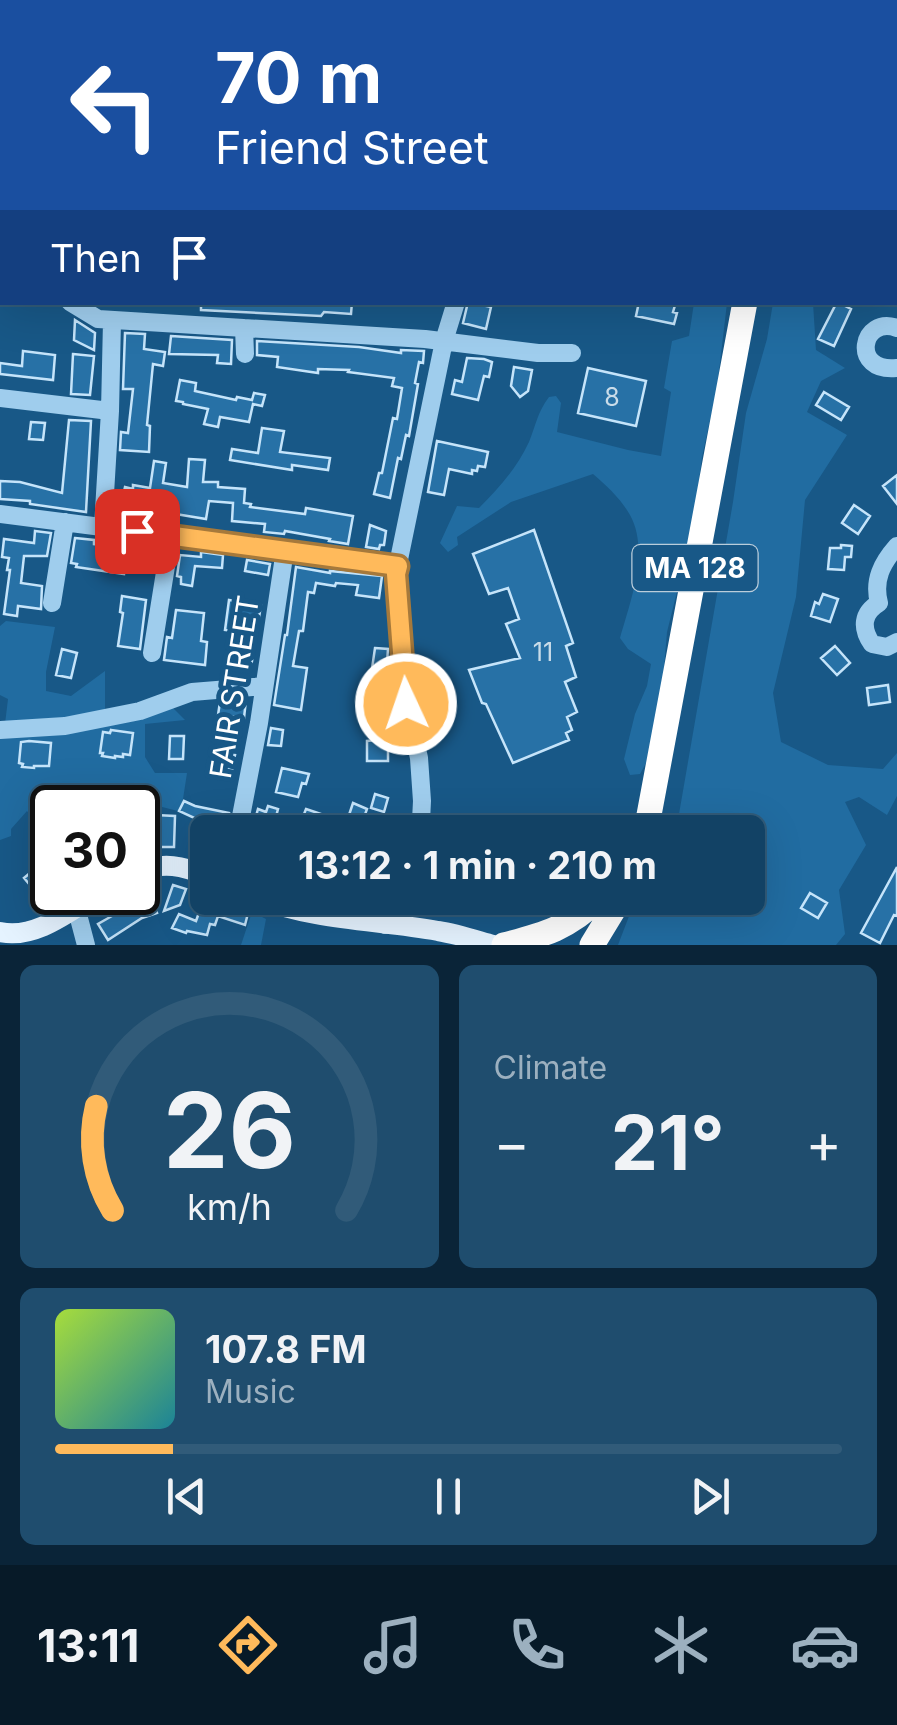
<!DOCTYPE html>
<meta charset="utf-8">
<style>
:root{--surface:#124265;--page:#1f4d6e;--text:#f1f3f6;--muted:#9cb0bf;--line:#315b79;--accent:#ffba5b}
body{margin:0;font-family:Inter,sans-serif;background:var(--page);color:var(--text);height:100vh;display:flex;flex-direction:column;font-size:38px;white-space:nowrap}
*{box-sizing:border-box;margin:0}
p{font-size:32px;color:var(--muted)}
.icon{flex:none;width:55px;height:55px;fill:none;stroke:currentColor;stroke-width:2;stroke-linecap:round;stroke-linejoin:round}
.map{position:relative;height:945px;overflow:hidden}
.side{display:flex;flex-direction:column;gap:20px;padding:20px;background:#0a2438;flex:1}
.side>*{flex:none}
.guide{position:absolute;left:0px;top:0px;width:898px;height:305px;box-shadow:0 10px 40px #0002,0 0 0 2px var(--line);background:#1a4fa0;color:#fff;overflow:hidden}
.speed{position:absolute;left:30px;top:785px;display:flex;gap:20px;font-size:50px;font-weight:700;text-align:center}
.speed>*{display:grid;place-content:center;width:130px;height:130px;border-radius:50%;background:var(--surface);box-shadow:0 10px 40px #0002,0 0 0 2px var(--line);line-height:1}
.speed .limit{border:5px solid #111;border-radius:15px;background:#fff;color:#111}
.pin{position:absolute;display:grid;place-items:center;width:85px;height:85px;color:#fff;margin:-42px;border-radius:20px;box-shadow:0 5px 15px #0006}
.me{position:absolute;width:110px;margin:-55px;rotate:357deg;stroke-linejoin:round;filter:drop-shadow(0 0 8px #0008)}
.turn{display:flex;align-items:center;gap:35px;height:210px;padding:0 50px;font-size:45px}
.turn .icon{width:130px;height:130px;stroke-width:2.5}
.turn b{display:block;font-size:70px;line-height:85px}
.then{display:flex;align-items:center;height:95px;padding:0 50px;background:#0003;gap:20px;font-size:38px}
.big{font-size:75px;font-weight:700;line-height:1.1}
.side .card{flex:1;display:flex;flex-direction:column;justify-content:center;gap:15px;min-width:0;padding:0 35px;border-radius:15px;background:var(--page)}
.side .dial{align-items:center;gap:0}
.dial svg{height:260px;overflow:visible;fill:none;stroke:var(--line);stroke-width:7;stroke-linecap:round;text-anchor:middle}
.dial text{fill:var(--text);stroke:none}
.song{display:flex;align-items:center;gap:30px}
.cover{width:120px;height:120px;border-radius:15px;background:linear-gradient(135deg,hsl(80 70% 55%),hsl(190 70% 35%))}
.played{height:10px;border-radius:5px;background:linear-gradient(90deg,var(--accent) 15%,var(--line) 15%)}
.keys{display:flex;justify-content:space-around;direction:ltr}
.heat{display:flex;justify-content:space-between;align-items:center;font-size:55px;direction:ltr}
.side .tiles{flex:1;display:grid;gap:20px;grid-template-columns:1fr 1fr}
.card:last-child{grid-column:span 2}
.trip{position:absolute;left:190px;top:815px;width:575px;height:100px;border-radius:15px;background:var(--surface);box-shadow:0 10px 40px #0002,0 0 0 2px var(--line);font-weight:700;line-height:100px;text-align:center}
.dock{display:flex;height:160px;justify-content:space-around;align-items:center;background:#071a28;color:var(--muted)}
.dock .icon{width:70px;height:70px}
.dock .on{color:var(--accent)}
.dock b{font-size:45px;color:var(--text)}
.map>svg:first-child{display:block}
</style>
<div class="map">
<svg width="897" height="945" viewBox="0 0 897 945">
<rect width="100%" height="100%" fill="#185887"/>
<path fill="#216ca1" d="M694 303H727L717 388 702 457 693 527 667 632 662 691 646 763 640 774 630 775 624 759 635 714 647 686 651 664 628 649 620 638C630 602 650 551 630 515 621 499 607 486 593 474L511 502 457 537 458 545 448 552 440 543 457 506 479 508C499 488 517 468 529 442 536 425 537 413 549 397L556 396 561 403 557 432 628 450 661 456 671 392 664 388 672 341 689 336Z
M773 303H813L816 350 845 368 821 381 807 412 847 435 805 500 796 597 773 693 781 742 828 765 883 769 897 753V796L887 815 859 797 845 802 866 845 839 890 845 934 836 945H618L631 911 640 898H748V832H672L679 814 733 502 746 413 767 339Z
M6 621 55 627 46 672V691L71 696 105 671V710L168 703 185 720 145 724V757L155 773H187L181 812C161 807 143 800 123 808H52V828L49 830V839L27 811 11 829V836L0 840V726L5 724 8 699 0 695V626Z
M252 912 266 919 261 945H241Z"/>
<path fill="#2771a6" stroke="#c5e4fa" stroke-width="2.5" d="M201 302H352L351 314 324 312 321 316 201 310Z
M468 302 491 307 486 329 463 323Z
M639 302H676L673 312 677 313 674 324 636 316Z
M837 302 851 309 834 346 818 339Z
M75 320 95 333 94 350 74 340Z
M125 333 145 334 144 349 165 352 163 366 153 364 147 425 150 426 149 452 120 450 121 432 128 433 133 389H123Z
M171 336 232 340 231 364 217 363 218 355 169 354Z
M257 341 359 347 401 353V350L424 351 423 363 419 362 415 383 418 384 409 436 406 435 401 459 398 458 390 498 374 494 379 473H382L393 418 397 419 402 388 392 386 394 378 348 372 349 370 318 369V373L277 367 278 357 257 355Z
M23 351 55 355 53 380 0 374V363L22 366Z
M73 354 94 356 90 395 71 394Z
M467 358 484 359 492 362 489 377 484 376 478 400 452 394 455 380 462 382Z
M514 367 532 370 528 391 520 397 511 386Z
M588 368 646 381 636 426 578 413Z
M180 380 196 383 195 391 236 400 237 397 252 400 254 393 265 395 262 406 253 404 249 422 220 417 218 427 204 424 208 409 183 404V402L176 401Z
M824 392 849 407 841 420 816 405Z
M69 420 91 421 86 512 30 504V501L0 499V481L20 482 62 493Z
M31 422 45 423 43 440 29 439Z
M262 428 284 431 280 452 330 458 328 470 292 465V470L230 460 232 449 258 453Z
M437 441 488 452 485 467 478 466 477 471 472 470V474L449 469 444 495 428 492Z
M189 459 205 460 203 482H218V487L245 489 244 503 251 504 250 507 305 514 306 508 353 516 348 544 329 541 330 539 285 531 284 534 264 532 265 524 232 521 233 503 209 501 206 519 121 505 125 487 133 489V485L150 488 154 461 166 463 163 483 187 487Z
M897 475V504L883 486Z
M854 505 870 516 858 534 842 523Z
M370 525 386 531 384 545H380L379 549 366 547Z
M534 530 573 643 566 646 576 677 565 682 577 712 567 717 572 730 566 733 569 740 513 763 486 704 482 703 469 670 520 658 506 624 519 619 508 588 489 594 473 554Z
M35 531 51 533 47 556H24L21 583 42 586 41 609 18 606 17 616 4 614 10 570H7L9 558 2 557 4 539 34 543Z
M75 538 94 540V544L152 550 151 566 125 564 124 574 76 567 77 564 71 563Z
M841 545 852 546 851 557H845L844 570 828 569 830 548H841Z
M201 552 223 555 222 568 195 566 192 586 181 584V577L177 576 180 555 201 557Z
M247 560 270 564 268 575 245 571Z
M296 567 330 573V571L382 576 379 598 356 595 358 585 336 583 335 586 316 583 314 593 308 592 303 631H299L293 666 307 668 301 710 274 705 285 635H287Z
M823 594 838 599 830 622 811 616 815 602 819 604Z
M122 596 146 600 140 649 118 646 123 613 120 612Z
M229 600 261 605 251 667 228 663 233 631 225 630Z
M176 610 204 613 201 641 207 642 205 665 164 660 167 637 172 638Z
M835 646 850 663 837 675 821 658Z
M375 648 388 649 383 712H386L385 724 369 723 371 697 368 696Z
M62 649 77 653 71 678 56 675Z
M888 685 890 702 869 705 867 688Z
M246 700 244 718 234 717V721L221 720 222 715H218L220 702Z
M271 728 283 730 281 746 268 745Z
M111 730 133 733 130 755 123 754V757L115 756V758L102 756 103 753H100L103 732 110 733Z
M170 736H184L183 759H169Z
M388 739V761H367V741Z
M29 741 51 743 49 766H34V768L22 767 23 764 19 763 21 742Z
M214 752 235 755 232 770 211 767Z
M282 768 309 774 306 784 302 783 298 797 276 792Z
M375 794 388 798 384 812 371 808Z
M184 801 195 806 229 813 226 832H213L214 827 179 811Z
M353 803 367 809 362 823 348 818Z
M138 804 151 820 138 832Z
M268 806 278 809 274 824H271L269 831 253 827 258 809 266 812Z
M306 809 327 816 321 832H297Z
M155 815 175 816 174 847H154Z
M897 867V916L894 915 880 943 861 933Z
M36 868 42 876 52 869V887L40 897 24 878Z
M173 885 186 889 180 905 164 911Z
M150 892 157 913 142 918 108 940 98 924 112 916 108 911 123 901Z
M810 893 827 903 818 918 801 908Z
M205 896 223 903 222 905 248 913 245 925 218 916 215 925 210 924 207 935 187 931 186 933 172 928 179 914 196 921Z
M411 898H447L445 913 410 907Z"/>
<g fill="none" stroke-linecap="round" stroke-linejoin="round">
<path stroke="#9fcded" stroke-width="18" d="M577 0 578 2
M81 2 89 0
M480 2 487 0
M895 51H897
M895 81H897
M0 159 2 158
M0 263 2 265
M70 302 98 319 425 339 538 353H572
M244 328 245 354
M897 328C861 315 850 373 897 368
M0 398 110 411
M0 514 398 565
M103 527 110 411 112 321
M52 603 65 522
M879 603C862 613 861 628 872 644L887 647 897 642
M879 603C873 580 882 563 897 546
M152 653 171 535
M0 730 65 726 140 711 192 692 264 686
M238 832 259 723 285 550
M416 832 421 821 422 801 419 758 407 704 396 574 444 341 456 302
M76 907 86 945
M385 925 392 898"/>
<path stroke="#e5f3ff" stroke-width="20" d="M138 872C163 861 183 866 208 876
M258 898C315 921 379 920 438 931 457 934 475 940 493 945
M0 932C36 940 71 910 101 892"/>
<path stroke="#fff" stroke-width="25" d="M799 2V0
M644 832 649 815 745 302
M504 945C544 935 569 928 599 898
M592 945 620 899"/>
</g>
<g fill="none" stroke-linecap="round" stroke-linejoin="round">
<defs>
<path id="route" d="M137 531 398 566 396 574 406 704"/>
</defs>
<use href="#route" stroke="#a6793b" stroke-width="25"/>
<use href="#route" stroke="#ffba5b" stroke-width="18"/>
</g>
<g text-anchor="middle" stroke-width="10" stroke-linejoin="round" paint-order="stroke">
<g font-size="25" fill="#c9dce9">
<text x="612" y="406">8</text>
<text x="543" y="661">11</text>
</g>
<rect fill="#185887" stroke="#bacddb" stroke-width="2.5" x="632.5" y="545" width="125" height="46" rx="8"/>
<g font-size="28" font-weight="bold" fill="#fff">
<text x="695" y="578">MA 128</text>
</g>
<g font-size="30" fill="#fff" stroke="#185887">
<text transform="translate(235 687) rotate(-81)" y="10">FAIR STREET</text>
</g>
</g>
</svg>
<div class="speed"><div class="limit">30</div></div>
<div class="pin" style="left:137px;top:531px;background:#d93025"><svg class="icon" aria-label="arrive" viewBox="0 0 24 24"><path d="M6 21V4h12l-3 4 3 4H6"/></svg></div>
<svg class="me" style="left:406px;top:704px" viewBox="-20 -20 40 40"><circle r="17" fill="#ffba5b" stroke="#fff" stroke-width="3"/><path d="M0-11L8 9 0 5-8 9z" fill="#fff"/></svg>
<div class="trip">13:12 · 1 min · 210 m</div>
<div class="guide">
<div class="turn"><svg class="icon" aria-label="left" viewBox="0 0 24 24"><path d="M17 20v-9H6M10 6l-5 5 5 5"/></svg><div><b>70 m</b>Friend Street</div></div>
<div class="then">Then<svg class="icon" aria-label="arrive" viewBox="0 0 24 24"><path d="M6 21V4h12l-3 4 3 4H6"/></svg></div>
</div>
</div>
<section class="side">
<div class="tiles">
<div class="card dial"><svg viewBox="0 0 100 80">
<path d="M14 69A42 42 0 1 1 86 69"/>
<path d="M14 69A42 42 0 0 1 9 37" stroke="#ffba5b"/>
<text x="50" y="56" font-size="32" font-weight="700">26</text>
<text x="50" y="72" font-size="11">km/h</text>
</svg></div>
<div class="card"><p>Climate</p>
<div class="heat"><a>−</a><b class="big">21°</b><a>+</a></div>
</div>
<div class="card">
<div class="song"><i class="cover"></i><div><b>107.8 FM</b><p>Music</p></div></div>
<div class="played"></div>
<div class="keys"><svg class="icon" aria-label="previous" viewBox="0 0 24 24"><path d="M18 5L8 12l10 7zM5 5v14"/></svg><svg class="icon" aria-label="pause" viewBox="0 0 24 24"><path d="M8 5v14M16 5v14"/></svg><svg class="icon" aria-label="next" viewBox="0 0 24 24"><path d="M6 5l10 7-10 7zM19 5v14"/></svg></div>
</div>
</div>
</section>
<nav class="dock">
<b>13:11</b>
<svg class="icon on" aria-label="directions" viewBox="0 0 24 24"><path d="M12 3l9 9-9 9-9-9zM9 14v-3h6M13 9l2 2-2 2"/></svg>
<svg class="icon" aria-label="music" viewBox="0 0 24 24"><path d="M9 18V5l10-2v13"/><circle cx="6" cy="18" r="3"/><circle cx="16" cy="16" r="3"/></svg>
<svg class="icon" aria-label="phone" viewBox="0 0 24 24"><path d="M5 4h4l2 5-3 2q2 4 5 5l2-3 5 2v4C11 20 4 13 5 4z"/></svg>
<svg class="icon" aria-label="climate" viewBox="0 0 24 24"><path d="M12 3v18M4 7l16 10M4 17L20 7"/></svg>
<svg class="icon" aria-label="car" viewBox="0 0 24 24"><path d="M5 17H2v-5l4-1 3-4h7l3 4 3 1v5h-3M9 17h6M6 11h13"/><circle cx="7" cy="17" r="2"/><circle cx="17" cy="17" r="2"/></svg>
</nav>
